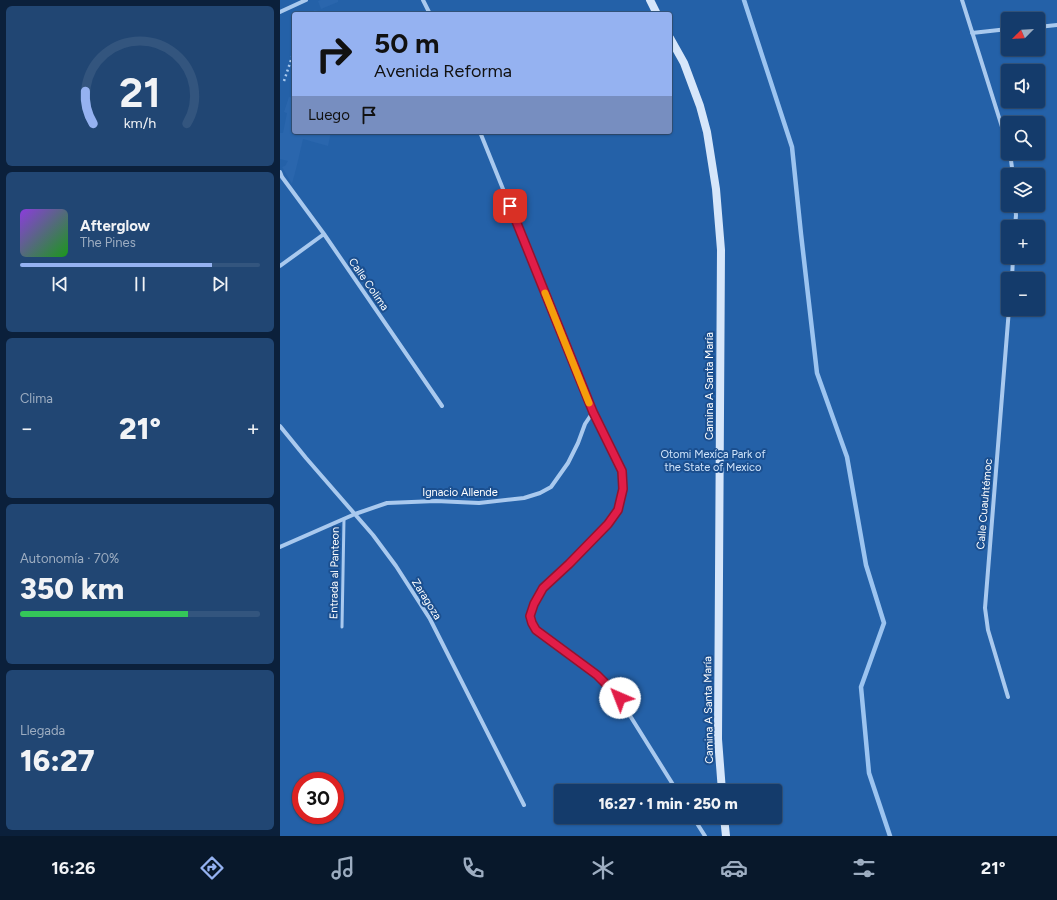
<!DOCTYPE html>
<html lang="es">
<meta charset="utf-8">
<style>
:root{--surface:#143b6b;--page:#214673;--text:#f1f3f6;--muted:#9dadc1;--line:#33557e;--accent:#95b2f1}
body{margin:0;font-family:Figtree,sans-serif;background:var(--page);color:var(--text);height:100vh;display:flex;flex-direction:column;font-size:15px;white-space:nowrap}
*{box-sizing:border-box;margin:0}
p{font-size:13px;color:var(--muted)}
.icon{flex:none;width:22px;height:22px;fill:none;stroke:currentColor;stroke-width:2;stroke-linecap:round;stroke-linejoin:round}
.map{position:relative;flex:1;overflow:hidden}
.details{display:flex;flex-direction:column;gap:6px;padding:6px;background:#0b203b;width:280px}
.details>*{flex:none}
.guide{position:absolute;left:12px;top:12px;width:380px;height:122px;border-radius:4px;box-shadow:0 1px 3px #0004,0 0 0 1px var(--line);background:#95b2f1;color:#111;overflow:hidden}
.needle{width:26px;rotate:246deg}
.tools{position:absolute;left:721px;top:12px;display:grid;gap:8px}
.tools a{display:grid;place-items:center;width:44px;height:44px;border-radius:4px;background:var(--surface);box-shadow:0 1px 3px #0004,0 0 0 1px var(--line);font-size:20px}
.speed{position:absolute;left:12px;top:772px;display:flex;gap:8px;font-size:20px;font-weight:700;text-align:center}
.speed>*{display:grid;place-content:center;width:52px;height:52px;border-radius:50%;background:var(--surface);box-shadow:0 1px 3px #0004,0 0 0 1px var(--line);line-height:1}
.speed .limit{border:6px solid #d22;background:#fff;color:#111}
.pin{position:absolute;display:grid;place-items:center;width:34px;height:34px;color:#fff;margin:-17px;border-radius:8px;box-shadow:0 2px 6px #0006}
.me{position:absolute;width:44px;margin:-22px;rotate:316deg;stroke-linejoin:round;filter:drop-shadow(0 0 3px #0008)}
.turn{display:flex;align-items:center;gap:14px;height:84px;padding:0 16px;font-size:18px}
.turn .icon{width:52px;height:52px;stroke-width:2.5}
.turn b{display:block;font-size:28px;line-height:34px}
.then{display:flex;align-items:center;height:38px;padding:0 16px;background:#0003;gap:8px;font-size:15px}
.big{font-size:30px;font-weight:800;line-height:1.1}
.details .card{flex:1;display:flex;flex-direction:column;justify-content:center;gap:6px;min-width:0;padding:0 14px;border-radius:6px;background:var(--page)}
.details .dial{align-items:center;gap:0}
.dial svg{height:104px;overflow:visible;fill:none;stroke:var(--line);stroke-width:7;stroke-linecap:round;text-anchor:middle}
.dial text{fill:var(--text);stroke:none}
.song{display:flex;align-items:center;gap:12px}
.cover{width:48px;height:48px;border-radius:6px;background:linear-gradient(135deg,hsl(270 70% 55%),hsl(120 70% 35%))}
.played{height:4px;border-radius:2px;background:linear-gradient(90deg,var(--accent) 80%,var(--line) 80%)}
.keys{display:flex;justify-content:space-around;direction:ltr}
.heat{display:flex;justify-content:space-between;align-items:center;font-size:22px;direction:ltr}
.charge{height:6px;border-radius:3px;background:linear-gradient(90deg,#34c759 70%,var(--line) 0)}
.trip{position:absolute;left:274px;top:784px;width:228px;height:40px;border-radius:4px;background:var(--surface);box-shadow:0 1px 3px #0004,0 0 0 1px var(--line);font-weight:800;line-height:40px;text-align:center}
.menu{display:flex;height:64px;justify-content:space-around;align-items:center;background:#08182b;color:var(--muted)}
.menu .icon{width:28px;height:28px}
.menu .selected{color:var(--accent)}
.menu b{font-size:18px;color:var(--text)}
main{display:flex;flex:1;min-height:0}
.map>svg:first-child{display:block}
</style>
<main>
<section class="details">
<div class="card dial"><svg viewBox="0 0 100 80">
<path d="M14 69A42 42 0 1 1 86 69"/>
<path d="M14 69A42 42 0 0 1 8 44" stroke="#95b2f1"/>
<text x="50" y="56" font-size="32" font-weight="700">21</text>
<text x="50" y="72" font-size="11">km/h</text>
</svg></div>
<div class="card">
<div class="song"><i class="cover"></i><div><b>Afterglow</b><p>The Pines</p></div></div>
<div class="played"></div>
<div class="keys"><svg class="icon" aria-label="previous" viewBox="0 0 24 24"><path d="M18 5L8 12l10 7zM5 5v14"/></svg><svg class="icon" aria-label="pause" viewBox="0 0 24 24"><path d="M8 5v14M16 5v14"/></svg><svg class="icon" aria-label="next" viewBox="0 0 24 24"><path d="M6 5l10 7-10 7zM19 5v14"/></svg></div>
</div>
<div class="card"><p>Clima</p>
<div class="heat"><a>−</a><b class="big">21°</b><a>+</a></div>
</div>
<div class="card"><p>Autonomía · 70%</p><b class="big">350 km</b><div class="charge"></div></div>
<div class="card"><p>Llegada</p><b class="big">16:27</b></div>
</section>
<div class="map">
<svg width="777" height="836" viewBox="0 0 777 836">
<rect width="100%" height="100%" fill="#1b4f8f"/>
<path fill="#2461a8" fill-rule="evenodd" d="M0 0H777V836H0ZM14 14H390V132H14ZM728 19H758V49H728ZM728 71H758V101H728ZM728 123H758V153H728ZM728 175H758V205H728ZM728 227H758V257H728ZM728 279H758V309H728ZM21 781H55V815H21ZM281 791H495V817H281Z"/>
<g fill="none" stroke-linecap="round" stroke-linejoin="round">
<path stroke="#9cc4f0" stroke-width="4.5" d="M464 0 512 147 521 234 537 373 567 457 586 565 604 623 581 687 589 773 610 836"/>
</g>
<path fill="#2a66ad" d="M41 0H58V2L41 9 38 1Z
M34 10 48 13V14H32Z
M9 97 14 98V132H51L48 146 23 139 17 165 12 184 2 167 5 166 8 161 0 159V133H3L7 113 4 112Z"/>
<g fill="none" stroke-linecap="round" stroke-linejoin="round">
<path stroke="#a9c9ee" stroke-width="2.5" stroke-dasharray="2 3" stroke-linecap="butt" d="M4 81 14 51"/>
<path stroke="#a9c9ee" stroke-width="3" d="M62 627 64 519"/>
<path stroke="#a9c9ee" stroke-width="4" d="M143 0 150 14
M682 0 728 146
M0 12 26 0
M758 27 777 25
M692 33 728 29
M200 132 313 412 342 471 343 489 338 510 328 524 289 563 263 588 253 604 250 616 252 623 256 629 317 675 339 698 397 791
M730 153 733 175
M0 172 2 177 44 234 162 406
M735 227 736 215 735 205
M0 266 44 234
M732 279 733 257
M0 426 26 458 93 535 116 566 150 619 244 805
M0 547 75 514 107 503 156 501 199 503 244 498 260 493 271 487 288 463 298 443 305 424 313 412
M728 697 708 630 705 608 729 309
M413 817 425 836"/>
<path stroke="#d6e6fa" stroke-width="8" d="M370 0 377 14
M390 38 404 63 420 106 427 132 436 189 441 250 438 739 442 791
M444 817 446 836"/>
</g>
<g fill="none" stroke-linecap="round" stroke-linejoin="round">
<defs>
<path id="route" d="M230 206 313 412 342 471 343 489 338 510 328 524 289 564 263 588 254 604 250 616 252 623 256 630 317 675 340 698"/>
</defs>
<use href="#route" stroke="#92132f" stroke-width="10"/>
<use href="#route" stroke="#e11d48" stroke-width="7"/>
<path stroke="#f59e0b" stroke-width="7" d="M265 293 309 403"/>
</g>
<g text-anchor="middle" stroke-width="4" stroke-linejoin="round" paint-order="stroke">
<g font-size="11" fill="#fff" stroke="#1b4f8f">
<text transform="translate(89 284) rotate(55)" y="4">Calle Colima</text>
<text transform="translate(429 386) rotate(-90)" y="4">Camina A Santa María</text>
<text x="180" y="496">Ignacio Allende</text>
<text transform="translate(704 504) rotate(-85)" y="4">Calle Cuauhtémoc</text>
<text transform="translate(54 573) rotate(-89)" y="4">Entrada al Panteon</text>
<text transform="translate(147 599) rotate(58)" y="4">Zaragoza</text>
<text transform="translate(428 710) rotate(-91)" y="4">Camina A Santa María</text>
</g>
<g font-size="11" fill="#cfe3fa" stroke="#1b4f8f">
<text x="433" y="458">Otomi Mexica Park of<tspan x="433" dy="13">the State of Mexico</tspan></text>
</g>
</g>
</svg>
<div class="tools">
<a><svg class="needle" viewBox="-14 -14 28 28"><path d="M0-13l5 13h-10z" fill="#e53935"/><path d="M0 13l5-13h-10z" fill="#9dadc1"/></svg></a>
<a><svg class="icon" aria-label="sound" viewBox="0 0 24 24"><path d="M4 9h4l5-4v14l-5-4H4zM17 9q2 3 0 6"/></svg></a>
<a><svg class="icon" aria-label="search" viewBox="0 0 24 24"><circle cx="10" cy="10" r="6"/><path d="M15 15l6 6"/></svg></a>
<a><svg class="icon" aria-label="layers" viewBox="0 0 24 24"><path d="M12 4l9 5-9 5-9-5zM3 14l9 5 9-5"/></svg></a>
<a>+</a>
<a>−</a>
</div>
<div class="speed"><div class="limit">30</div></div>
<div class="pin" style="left:230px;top:206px;background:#d93025"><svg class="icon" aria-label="arrive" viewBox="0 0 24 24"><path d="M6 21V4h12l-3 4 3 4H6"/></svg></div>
<svg class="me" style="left:340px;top:698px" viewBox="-20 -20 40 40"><circle r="19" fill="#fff"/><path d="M0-13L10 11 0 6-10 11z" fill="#e11d48"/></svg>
<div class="trip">16:27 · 1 min · 250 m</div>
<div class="guide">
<div class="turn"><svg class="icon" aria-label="right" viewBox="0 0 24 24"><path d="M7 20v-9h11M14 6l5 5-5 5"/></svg><div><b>50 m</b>Avenida Reforma</div></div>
<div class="then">Luego<svg class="icon" aria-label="arrive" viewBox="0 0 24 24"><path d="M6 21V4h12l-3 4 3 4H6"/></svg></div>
</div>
</div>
</main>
<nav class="menu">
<b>16:26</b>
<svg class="icon selected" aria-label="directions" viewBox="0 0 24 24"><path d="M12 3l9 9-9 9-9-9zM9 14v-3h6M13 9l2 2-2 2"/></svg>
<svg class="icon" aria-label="music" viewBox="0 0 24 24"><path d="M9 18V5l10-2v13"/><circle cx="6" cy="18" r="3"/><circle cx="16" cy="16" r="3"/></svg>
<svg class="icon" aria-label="phone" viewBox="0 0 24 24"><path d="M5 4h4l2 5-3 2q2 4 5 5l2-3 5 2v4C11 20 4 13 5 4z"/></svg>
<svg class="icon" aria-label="climate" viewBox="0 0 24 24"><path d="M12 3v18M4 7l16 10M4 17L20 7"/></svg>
<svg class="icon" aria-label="car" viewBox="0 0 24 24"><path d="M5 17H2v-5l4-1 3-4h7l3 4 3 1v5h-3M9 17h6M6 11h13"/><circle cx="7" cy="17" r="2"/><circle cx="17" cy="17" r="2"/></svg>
<svg class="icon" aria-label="filters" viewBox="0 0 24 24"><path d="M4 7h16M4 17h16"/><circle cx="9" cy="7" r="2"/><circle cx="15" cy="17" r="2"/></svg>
<b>21°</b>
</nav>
